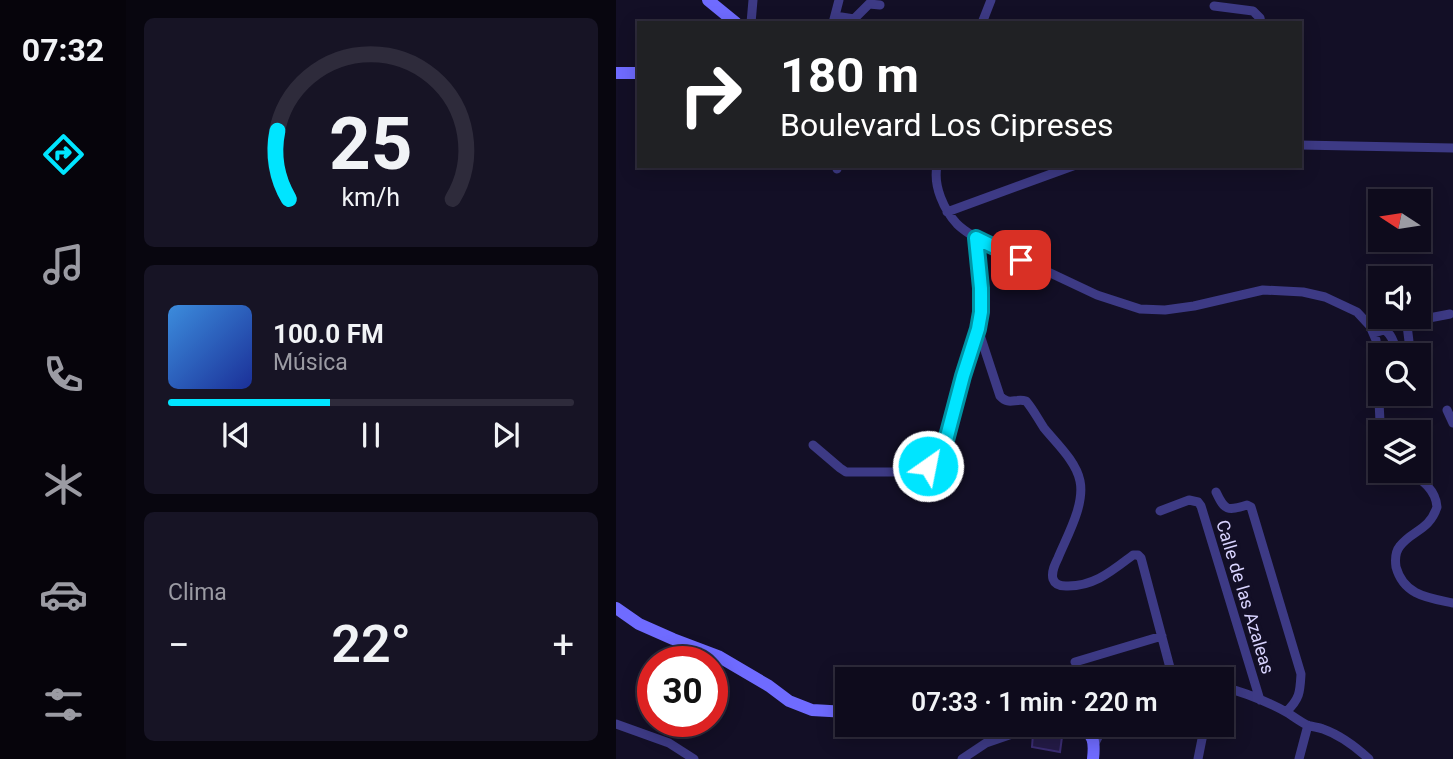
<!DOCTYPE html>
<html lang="es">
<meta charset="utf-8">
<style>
:root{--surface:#0e0b1c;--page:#171425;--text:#f1f3f6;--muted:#9b9ba3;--line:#2e2b3b;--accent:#00e5ff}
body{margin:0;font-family:Roboto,sans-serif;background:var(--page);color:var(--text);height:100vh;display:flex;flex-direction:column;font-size:26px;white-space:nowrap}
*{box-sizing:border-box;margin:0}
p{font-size:23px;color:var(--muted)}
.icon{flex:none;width:38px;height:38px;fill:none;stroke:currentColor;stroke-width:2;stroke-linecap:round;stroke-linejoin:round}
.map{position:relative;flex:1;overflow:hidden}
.panel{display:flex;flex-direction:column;gap:18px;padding:18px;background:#08060f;width:490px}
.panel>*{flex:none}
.guide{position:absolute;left:21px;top:21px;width:665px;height:147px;border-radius:0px;box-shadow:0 4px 18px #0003,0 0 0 2px var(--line);background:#202124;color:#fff;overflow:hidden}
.needle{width:46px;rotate:282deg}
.buttons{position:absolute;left:752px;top:189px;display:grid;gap:14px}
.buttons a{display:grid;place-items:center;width:63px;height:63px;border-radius:0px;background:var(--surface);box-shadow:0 4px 18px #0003,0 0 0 2px var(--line);font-size:35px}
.speed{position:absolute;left:21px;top:646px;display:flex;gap:14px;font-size:35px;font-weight:700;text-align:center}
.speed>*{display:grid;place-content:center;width:91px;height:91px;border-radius:50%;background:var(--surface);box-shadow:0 4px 18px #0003,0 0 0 2px var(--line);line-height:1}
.speed .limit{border:10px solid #d22;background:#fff;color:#111}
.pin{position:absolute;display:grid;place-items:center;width:60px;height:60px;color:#fff;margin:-30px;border-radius:14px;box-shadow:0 4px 10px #0006}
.me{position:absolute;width:77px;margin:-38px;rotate:33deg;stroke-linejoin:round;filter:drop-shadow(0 0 5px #0008)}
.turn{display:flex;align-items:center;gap:24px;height:147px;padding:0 28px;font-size:32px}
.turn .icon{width:91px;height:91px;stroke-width:2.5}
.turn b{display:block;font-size:49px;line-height:60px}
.big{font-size:52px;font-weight:600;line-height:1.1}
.panel .tile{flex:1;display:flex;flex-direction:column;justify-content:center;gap:10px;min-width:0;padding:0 24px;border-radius:10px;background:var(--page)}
.panel .dial{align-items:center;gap:0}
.dial svg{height:182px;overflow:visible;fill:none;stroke:var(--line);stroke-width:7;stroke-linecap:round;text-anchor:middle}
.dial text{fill:var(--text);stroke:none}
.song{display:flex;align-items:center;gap:21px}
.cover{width:84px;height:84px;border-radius:10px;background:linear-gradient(135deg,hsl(210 70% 55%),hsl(230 70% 35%))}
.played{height:7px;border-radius:4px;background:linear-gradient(90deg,var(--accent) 40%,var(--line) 40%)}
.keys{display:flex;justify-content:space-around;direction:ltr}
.heat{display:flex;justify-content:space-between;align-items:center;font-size:38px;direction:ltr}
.trip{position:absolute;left:219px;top:667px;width:399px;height:70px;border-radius:0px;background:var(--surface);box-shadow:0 4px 18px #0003,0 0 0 2px var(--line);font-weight:600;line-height:70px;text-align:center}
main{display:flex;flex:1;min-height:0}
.menu{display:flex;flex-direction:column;width:126px;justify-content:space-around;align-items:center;background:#06040b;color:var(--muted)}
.menu .icon{width:49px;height:49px}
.menu .current{color:var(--accent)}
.menu b{font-size:32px;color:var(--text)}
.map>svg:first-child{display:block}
</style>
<main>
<nav class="menu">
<b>07:32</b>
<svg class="icon current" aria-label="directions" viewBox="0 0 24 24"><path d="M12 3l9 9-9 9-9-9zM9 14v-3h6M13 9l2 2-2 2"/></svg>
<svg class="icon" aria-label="music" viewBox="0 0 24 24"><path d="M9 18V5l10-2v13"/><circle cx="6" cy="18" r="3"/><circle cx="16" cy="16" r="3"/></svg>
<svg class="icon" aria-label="phone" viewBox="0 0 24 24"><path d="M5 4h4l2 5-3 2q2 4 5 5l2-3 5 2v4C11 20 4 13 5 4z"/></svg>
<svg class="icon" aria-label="climate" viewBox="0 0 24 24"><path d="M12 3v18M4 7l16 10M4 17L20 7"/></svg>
<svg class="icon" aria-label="car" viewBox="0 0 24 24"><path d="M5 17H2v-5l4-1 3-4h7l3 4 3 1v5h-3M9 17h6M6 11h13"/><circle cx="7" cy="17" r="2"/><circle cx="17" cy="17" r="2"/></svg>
<svg class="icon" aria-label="filters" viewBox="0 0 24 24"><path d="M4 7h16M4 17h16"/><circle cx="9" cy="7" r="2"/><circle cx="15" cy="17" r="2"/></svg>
</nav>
<section class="panel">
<div class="tile dial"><svg viewBox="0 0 100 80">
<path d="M14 69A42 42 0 1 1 86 69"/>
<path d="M14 69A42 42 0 0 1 9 39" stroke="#00e5ff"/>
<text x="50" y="56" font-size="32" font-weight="700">25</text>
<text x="50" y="72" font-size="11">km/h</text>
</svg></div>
<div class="tile">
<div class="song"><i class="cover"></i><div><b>100.0 FM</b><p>Música</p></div></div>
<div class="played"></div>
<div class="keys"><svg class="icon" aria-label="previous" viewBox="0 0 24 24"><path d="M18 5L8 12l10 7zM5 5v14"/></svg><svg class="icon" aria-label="pause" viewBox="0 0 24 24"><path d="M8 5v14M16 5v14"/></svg><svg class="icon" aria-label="next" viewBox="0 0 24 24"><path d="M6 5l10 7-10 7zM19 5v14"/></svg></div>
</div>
<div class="tile"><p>Clima</p>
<div class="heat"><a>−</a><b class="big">22°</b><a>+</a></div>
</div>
</section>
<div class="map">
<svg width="837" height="759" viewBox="0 0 837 759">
<rect width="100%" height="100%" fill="#130f26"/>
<path fill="#241b47" stroke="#3b2d73" stroke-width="2" d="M421 733 446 737 444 752 416 747 417 734Z"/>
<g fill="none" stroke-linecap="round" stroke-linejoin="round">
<path stroke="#3d3a85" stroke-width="9" d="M598 6 637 11 644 18 645 23
M219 16 238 19 253 4 264 5
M135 23 137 0
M217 23 223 0
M366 23 375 0
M684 145 837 148
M321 166C317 186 328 210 341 224 347 230 354 234 360 238L481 295 524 309 549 310 578 306 647 290 687 292 709 297 741 312 754 326 760 340 765 442
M221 169 222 166
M331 212 457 166
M362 329 384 396C393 406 399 398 410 401 417 409 422 419 428 428 440 443 460 461 464 481 469 505 451 536 442 558 439 564 435 572 437 579 439 585 445 586 450 586 478 587 497 570 517 555H522L525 558 557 679
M758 333 768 330C779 335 776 349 787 354 799 348 789 333 792 322L834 314
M831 410 837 423
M197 445 224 468 230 472H296L312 466 322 459 328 448 347 376 362 329 365 312V288L360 238
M793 471C806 480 820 490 821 507 813 531 796 530 784 546 779 552 779 560 780 567 788 596 813 598 837 603
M600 492C609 511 611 511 631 505L635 507 685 674C684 692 684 699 670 712
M544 511 573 500 582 502 585 506 644 700
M459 662 546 636
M606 687C628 692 652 702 672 713 678 717 685 722 691 725 696 727 702 727 707 729 724 735 740 747 753 759
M0 724 53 743 78 759
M479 743 489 724
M346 759 370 743 422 725 449 727 468 730
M582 759 589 724
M683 759 692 725"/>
<path stroke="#6f6bff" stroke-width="12" d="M92 0 120 23
M0 73H23
M0 608 23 624 57 639 102 656 153 686 173 701 196 710 231 712
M463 724C478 736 479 741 477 759"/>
</g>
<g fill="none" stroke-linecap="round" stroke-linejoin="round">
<defs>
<path id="route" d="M312 466 322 459 328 448 347 376 362 329 365 312V288L360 238 405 260"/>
</defs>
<use href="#route" stroke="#0095a6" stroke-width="18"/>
<use href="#route" stroke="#00e5ff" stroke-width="12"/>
</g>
<g text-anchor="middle" stroke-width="7" stroke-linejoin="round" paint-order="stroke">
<g font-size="18" fill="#d9d4ff" stroke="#130f26">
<text transform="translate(629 597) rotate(73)" y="6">Calle de las Azaleas</text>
</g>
</g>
</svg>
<div class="buttons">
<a><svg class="needle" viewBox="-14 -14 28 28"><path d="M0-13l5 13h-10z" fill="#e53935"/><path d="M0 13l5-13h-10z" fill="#9b9ba3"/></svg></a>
<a><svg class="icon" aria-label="sound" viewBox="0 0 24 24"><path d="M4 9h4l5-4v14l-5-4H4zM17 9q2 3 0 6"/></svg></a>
<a><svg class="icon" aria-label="search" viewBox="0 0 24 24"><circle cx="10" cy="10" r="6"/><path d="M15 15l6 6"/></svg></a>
<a><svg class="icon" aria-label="layers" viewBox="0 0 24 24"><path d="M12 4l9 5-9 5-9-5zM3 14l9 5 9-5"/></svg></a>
</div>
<div class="speed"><div class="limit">30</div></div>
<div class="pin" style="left:405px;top:260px;background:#d93025"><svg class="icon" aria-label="arrive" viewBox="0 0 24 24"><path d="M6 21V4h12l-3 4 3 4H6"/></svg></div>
<svg class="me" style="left:312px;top:466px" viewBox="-20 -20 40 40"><circle r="17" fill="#00e5ff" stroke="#fff" stroke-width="3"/><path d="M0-11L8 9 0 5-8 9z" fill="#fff"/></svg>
<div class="trip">07:33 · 1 min · 220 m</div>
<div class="guide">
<div class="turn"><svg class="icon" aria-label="right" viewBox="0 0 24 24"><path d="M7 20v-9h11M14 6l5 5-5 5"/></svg><div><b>180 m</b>Boulevard Los Cipreses</div></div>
</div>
</div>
</main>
